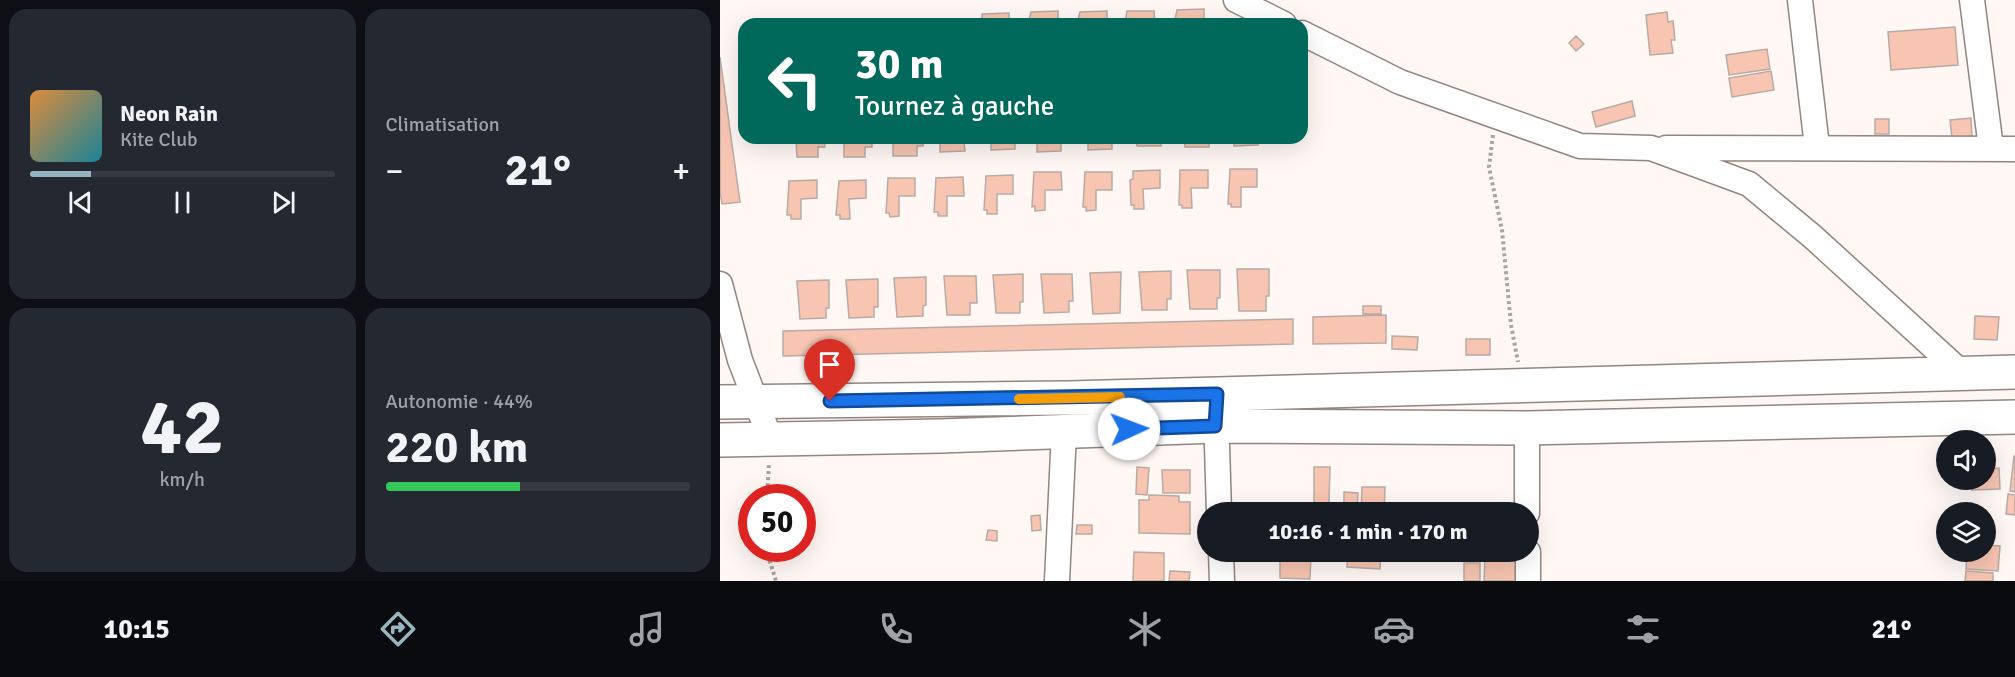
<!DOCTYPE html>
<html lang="fr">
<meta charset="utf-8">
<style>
:root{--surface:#171b24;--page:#242831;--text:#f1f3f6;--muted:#9ea1a6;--line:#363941;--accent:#97b5c0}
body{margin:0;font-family:Signika,sans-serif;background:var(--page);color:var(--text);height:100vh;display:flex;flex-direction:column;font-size:22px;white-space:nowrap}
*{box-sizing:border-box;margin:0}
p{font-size:20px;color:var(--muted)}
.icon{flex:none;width:33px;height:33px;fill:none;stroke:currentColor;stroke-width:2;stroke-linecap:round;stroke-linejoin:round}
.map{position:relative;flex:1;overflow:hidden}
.drawer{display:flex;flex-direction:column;gap:9px;padding:9px;background:#0d0f14;width:720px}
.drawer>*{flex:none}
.top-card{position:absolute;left:18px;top:18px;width:570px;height:126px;border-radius:18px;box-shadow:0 6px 24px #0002;background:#00695c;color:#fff;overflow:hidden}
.buttons{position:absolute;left:1216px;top:430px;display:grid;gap:12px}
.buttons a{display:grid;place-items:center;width:60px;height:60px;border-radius:50%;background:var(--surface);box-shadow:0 6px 24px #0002;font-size:30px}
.speed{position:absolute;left:18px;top:484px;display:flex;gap:12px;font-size:30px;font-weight:700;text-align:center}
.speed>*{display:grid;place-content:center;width:78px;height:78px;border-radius:50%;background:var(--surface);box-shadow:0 6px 24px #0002;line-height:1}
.speed .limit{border:9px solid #d22;background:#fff;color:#111}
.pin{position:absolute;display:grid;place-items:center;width:51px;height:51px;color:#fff;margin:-62px -26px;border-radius:50% 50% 50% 0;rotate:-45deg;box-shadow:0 0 6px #0007}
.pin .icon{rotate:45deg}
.me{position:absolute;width:66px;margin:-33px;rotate:88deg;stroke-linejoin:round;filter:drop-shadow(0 0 4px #0008)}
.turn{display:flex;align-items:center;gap:21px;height:126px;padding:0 18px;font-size:27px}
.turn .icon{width:78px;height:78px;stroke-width:2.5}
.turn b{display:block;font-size:42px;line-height:51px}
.big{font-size:45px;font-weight:700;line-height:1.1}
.drawer .card{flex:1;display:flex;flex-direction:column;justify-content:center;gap:9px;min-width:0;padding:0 21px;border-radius:18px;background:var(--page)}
.drawer .dial{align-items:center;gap:0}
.dial b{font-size:78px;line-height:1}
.song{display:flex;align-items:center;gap:18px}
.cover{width:72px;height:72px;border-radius:9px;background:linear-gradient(135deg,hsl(30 70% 55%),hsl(190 70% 35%))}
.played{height:6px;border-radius:3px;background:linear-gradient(90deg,var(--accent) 20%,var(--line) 20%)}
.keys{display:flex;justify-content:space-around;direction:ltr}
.heat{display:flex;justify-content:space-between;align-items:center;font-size:33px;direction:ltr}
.charge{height:9px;border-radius:4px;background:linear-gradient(90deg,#34c759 44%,var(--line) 0)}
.drawer .tiles{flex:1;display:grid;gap:9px;grid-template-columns:repeat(2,1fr)}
.trip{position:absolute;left:477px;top:502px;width:342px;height:60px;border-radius:30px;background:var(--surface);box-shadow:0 6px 24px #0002;font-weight:700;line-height:60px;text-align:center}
.menu{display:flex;height:96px;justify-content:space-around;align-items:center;background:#090b0e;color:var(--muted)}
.menu .icon{width:42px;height:42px}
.menu .current{color:var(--accent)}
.menu b{font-size:27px;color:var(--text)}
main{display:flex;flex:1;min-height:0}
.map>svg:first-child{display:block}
</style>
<main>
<section class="drawer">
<div class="tiles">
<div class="card">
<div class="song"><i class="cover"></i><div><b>Neon Rain</b><p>Kite Club</p></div></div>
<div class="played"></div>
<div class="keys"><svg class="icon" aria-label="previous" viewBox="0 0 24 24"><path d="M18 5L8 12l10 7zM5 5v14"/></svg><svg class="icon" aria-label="pause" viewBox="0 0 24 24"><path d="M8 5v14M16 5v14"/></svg><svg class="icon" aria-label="next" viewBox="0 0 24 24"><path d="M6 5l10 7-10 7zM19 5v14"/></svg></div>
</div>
<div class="card"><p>Climatisation</p>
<div class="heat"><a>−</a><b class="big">21°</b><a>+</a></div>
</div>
<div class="card dial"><b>42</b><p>km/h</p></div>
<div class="card"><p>Autonomie · 44%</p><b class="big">220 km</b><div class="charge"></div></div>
</div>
</section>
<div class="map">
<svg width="1295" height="581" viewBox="0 0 1295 581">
<rect width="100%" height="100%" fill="#fef7f4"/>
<path fill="#f7c5b1" stroke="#baaaa3" stroke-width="1.5" d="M484 9V24H454L457 10Z
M338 11V24H308L311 12Z
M387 11V24H357L360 12Z
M407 11H434L435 24H405Z
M947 12 948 22 953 21 955 40H951L953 53 930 55 926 15Z
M289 13V24H259L262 22V14Z
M1235 27 1238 65 1171 70 1168 32Z
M856 36 864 44 856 51 849 43Z
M1047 49 1050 69 1009 75 1006 55Z
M0 57 20 202 2 204 0 192Z
M1051 71 1054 90 1012 97 1009 78Z
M912 101 915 116 876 127 872 112Z
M1251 118 1252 136 1232 138 1230 120Z
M1155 119H1169V134H1155Z
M76 138H104L105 147H98V157H77Z
M124 138H152V147H145V157H124Z
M173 138H203V146H197V156H173Z
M220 138H251V141L244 142 245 151 220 152Z
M271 138H302V140H295V149L271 150Z
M317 138H348V142H341V151L317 152Z
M368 138H399V139L392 140V149L368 150Z
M416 138H441V146H417Z
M464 138H489V147H465Z
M514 138H538V145L514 146Z
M510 169H537V187H521V207H511V204H508Z
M440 170V188L423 189 424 209H414V205H411L410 180 413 179V171Z
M460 170H488V188H471L472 208H462V205H459Z
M314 172H341L342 190H325V210L315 211V206L312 207Z
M365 172H392V190H376V210L366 211V207H363Z
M293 175V194H277V214H267V210H264L266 176Z
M243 177 244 196H227V216H218V212H214L216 178Z
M168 178H195V196H179V216L170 217 169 213H166Z
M97 180V198L81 199V219H71V215H67L69 181Z
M146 180V198L129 199 130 219H120V215H116L119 181Z
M517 269H549V296H546V311H519Z
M467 270H500V298H497V309H470Z
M451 271V299H447V310H422L419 272Z
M401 272 400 313 373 314 370 273Z
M303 274V302H300V313H276L273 275Z
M321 274H352L353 301H349V312L324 313Z
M224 276H256L257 303H250V315H227Z
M206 277V305L203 306V316L177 317 174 278Z
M158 279V307H154V317L129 318 126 280Z
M109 280V308H106V318L80 319 77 281Z
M643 306H661V314H643Z
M666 315V343L593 344V317Z
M1255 316 1279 317 1277 340 1254 339Z
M573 319V344L63 356V331Z
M672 336 698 337 697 350 672 349Z
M746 339H770V355H746Z
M1294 456H1295V492L1290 491Z
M417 467 429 468 427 495 416 494Z
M594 467H610L609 503H594Z
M1279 468 1280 489 1252 490V480H1266V469Z
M442 470H470V493H443Z
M642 487H665L664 513H641Z
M624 492 638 493 637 513H624Z
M1288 494 1295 495V515L1286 514Z
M429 495 459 496V502H470V534L419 533V500H429Z
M591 508H618V513H591Z
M320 515 321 530 312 531 311 516Z
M357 525H372V534H356Z
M268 530 277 531V541L266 540Z
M1266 545 1280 546 1278 571 1246 569 1247 552H1266Z
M414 552 444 553V581H413Z
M540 552H560L559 559 540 557Z
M565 552H597L591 553 590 579 560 578V557H565Z
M628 552H661L660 569 627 567Z
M765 559 796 561 797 581H764Z
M744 563H760V581H744Z
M450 571 470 572 469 581H449Z
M1246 571 1273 573V581H1245Z"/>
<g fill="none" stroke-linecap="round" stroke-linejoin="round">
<defs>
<path id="street" d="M516 0 564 24
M1080 0 1097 147
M1252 0 1271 148
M582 33 680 82 860 146 931 148 1029 184 1093 237 1243 374
M946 148 1295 149
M0 284 20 360 50 438
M496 411 499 513
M807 428V513
M501 552 502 581
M808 552V581
M337 581 344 431"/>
<path id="secondary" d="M0 402 349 398 1295 372
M0 440 221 436 495 426 807 428 1295 417"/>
</defs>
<use href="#street" stroke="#94857e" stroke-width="27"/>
<use href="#secondary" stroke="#94857e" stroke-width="36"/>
<path stroke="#aaa3a0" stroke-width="4" stroke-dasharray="3 3" stroke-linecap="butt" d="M773 135 769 167 782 230 791 325 798 362
M47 498 49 463
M46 549 56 581"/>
<use href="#street" stroke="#fff" stroke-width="24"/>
<use href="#secondary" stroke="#fff" stroke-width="33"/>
</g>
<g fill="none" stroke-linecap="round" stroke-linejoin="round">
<defs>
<path id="route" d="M110 401 497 394 495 426 409 429"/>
</defs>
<use href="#route" stroke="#114b97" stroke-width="15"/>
<use href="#route" stroke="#1a73e8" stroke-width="10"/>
<path stroke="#f59e0b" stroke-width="10" d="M299 399 400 397"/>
</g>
</svg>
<div class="buttons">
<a><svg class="icon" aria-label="sound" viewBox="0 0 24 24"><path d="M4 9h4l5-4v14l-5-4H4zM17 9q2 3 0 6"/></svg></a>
<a><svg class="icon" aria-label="layers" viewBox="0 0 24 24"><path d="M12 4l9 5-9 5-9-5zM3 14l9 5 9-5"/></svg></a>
</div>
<div class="speed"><div class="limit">50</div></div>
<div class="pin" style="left:110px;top:401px;background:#d93025"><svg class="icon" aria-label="arrive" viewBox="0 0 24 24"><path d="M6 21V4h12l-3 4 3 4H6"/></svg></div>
<svg class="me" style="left:409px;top:429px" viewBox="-20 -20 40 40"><circle r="19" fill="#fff"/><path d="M0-13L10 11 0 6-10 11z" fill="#1a73e8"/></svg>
<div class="trip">10:16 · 1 min · 170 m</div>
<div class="top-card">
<div class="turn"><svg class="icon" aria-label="left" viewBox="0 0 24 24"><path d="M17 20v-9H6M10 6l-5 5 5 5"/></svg><div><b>30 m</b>Tournez à gauche</div></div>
</div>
</div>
</main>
<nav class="menu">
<b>10:15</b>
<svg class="icon current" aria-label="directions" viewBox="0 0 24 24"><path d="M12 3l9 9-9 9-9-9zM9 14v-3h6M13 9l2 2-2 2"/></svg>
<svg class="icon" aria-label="music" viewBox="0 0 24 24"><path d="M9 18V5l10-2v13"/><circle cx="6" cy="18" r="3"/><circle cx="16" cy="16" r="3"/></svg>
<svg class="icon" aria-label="phone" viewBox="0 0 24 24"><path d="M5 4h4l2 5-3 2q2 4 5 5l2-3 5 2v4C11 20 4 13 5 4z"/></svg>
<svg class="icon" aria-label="climate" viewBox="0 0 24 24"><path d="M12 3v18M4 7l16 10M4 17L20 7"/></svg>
<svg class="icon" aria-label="car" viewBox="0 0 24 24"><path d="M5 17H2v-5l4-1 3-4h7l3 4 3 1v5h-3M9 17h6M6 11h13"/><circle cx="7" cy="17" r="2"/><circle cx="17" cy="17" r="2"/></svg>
<svg class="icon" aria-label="filters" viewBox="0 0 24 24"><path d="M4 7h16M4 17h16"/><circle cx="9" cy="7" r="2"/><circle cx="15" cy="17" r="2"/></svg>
<b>21°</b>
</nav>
